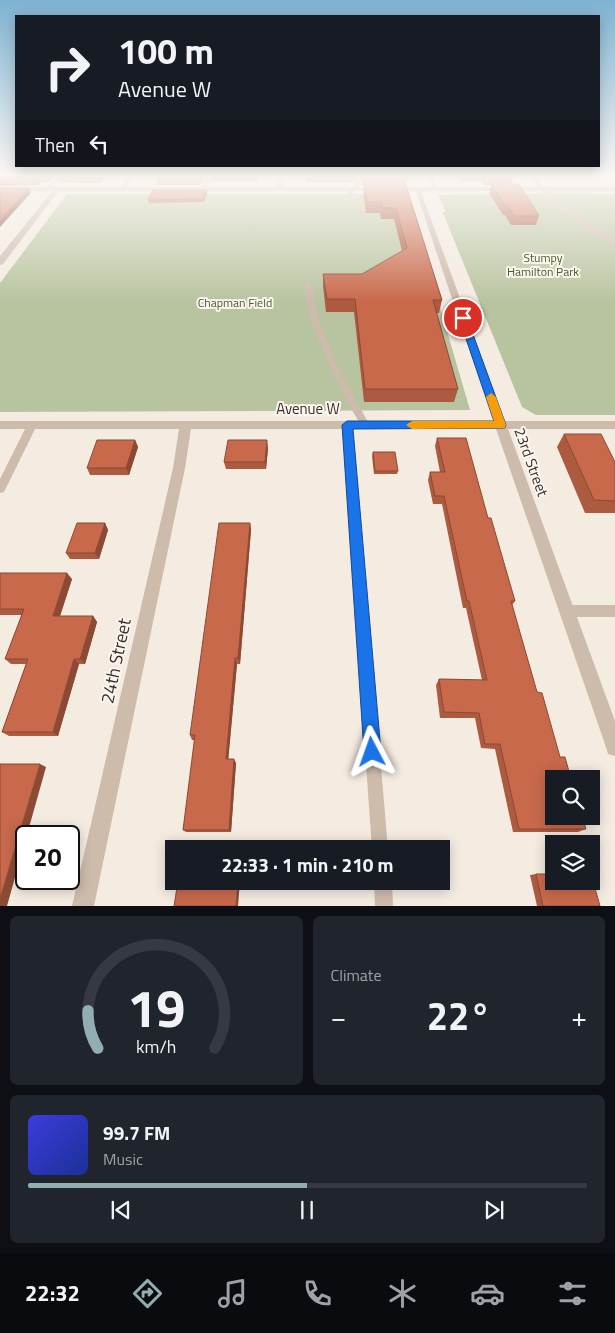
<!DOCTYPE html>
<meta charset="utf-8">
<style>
:root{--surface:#171b24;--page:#20242c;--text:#f1f3f6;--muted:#9ea1a6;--line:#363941;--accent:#92aeb2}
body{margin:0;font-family:"Titillium Web",sans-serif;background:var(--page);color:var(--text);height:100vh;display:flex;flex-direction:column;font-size:19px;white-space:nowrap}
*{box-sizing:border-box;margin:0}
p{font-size:16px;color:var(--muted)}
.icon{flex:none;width:28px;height:28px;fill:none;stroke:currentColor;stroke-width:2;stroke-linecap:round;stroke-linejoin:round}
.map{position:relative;height:906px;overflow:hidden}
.details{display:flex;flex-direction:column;gap:10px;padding:10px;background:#0d0f14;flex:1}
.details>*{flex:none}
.banner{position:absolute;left:15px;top:15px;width:585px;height:152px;border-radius:0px;box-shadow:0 2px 12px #0003;background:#171b24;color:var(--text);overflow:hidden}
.fabs{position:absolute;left:545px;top:770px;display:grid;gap:10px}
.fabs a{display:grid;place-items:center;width:55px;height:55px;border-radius:0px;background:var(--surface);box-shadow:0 2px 12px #0003;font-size:25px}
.speed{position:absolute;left:15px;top:825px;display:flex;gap:10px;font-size:25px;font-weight:700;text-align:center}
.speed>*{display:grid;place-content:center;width:65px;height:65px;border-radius:50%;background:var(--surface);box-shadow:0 2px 12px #0003;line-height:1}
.speed .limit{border:2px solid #111;border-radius:8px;background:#fff;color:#111}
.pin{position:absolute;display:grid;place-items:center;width:42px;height:42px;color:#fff;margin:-21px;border:2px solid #fff;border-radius:50%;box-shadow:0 1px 5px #0007}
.me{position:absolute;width:55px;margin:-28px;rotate:356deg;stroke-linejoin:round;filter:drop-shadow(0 0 4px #0008)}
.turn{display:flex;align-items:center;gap:18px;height:105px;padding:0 20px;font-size:22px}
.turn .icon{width:65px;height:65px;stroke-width:2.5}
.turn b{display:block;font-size:35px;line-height:42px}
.then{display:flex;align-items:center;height:48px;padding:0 20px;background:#0003;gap:10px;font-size:19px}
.big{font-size:38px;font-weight:700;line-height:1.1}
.details .tile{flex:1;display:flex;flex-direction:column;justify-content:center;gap:8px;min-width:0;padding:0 18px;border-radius:8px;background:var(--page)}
.details .dial{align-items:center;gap:0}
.dial svg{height:130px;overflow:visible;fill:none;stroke:var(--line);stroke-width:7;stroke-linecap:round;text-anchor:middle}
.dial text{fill:var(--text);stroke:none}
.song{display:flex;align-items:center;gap:15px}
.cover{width:60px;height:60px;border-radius:8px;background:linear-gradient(135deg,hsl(240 70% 55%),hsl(230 70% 35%))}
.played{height:5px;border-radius:2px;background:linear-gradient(90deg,var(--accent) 50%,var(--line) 50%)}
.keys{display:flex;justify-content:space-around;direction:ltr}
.heat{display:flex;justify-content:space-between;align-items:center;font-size:28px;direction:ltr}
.details .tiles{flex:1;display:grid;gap:10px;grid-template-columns:1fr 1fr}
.tile:last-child{grid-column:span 2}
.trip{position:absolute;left:165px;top:840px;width:285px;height:50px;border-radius:0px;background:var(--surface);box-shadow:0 2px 12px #0003;font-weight:700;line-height:50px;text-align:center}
.menu{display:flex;height:80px;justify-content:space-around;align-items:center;background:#090b0e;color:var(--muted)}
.menu .icon{width:35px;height:35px}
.menu .current{color:var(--accent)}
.menu b{font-size:22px;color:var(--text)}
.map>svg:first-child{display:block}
</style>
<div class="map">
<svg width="615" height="906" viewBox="0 0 615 906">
<rect width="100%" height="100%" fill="#f4ebe1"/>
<path fill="#b8c4a0" d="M546 193 615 194V415H536L522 407 443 213 445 211 438 195Z
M67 194H407L470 410 0 412V283Z"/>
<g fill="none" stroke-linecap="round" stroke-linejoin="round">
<path fill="#cdbbac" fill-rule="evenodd" d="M56 176H62L50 190H46V188Z
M205 176H211L207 189 204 191 201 189Z
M354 176H359L360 190 355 189Z
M350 187 353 189 355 202 352 204 349 202 347 189Z
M306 282 313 284C313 325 349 389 370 425L368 427H362C346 400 298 311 306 282Z
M32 422 37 425 4 492 0 493V479L27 425Z
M347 422 352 425 388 849H372L342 425Z
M567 605H615V617H567L562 615 561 611 562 607Z
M374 881H392L393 906H375Z"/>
<path fill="#cdbbac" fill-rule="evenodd" d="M128 176H134L125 190H121L120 189Z
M278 176H284L283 189 280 191 277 189Z
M427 176H433L437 190H433Z
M529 176H535C557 203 585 222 615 239V244C585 235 547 201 529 176Z
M55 188 60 189 3 264 0 265V256Z
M415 188 420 189 505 421H615V429H508L615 721V756L608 754 606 747 496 429H191L185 468 94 906H72L173 468 179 429H0V421H493Z"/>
<path fill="#cdbbac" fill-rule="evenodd" d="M0 187H615V191H0Z"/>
</g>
<path fill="#ac5a40" d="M0 176H55L48 182H40L38 185 0 186Z
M59 176H106L101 183 59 182 57 178Z
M204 176 200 185H158L157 181Z
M211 176H259L258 181H211Z
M307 176 353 178V182H307Z
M360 176H408V181H402V182L442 300 439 313H436L458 389 454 402H364L354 312H326L323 286V274H362L402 251 394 219H381L380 213H366L363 193 364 185H362Z
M458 176H509L513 180 512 184 539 216 536 225H511L505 215H503L489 193 491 185H484L482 181H460Z
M207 190V193L204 202 149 203 148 200Z
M564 434 615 462V513H585L557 447Z
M437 438 488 518 515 601 512 605 537 692 560 757 586 829 578 832H513L495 749 481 748 475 718H440L436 685 439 679 482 680 466 608H463L442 504H433L428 480 430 472H440L435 446Z
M135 440 138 447 129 475H90L87 468Z
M268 448 266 469H226L224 462Z
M373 452 398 471 397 474H374L372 456Z
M105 523 108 530 99 559H70L66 553Z
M250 523 251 530 240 664H237L228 759 236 763 231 832H186L183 830 195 740H192L190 735Z
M0 573 72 579 60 616H93L97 622 85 664H79L58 736H9L2 732 26 664H11L5 659 22 615H0Z
M536 874 600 906H537L530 875Z"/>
<path fill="#8c4a34" d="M49 176H55L48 182 47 178Z
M102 176H106L101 183 100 178Z
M202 176H204L200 185V181Z
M39 178 40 182 38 185 36 181Z
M29 188 31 193 0 227V220Z
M207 190V193L204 202V199Z
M135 440 138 447 129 475 126 468Z
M267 440 268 448 266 469 265 462Z
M105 523 108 530 99 559 95 553Z
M250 523 251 530 240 664 238 658Z
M67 573 72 579 58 622 53 616Z
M93 616 97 622 85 664 80 659Z
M235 658 237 664 228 763 226 759Z
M74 659 79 664 58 736 53 732Z
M234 759 236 763 231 832 229 830Z
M40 764 46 767 7 906H0V899Z
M238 881H240L238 906H236Z"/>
<path fill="#c8694b" stroke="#8c4a34" d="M0 176H49L47 178H39L36 181H0Z
M59 176H102L100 178H57Z
M159 176H202L200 181H157Z
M211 176H258V177H211Z
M307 176H353V178H307Z
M361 176H408H401L402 180H362Z
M461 176H509L513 180H486L483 176Z
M364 182H405L442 300H433L458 389H365L355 299H327L323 274H362L407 248 396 208H382L381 202H367Z
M491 184H519L539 216H514L508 206H505Z
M0 188H29L0 220Z
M153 190H207L204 199 148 200Z
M564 434H601L615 462V501L594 500Z
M437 438H466L488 518H491L515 601H511L537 692 542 693 560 757H565L571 779H554V816H582L586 829H519L500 744H485L479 713 444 712 439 679 487 680 469 601H467L444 496H435L430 472H445Z
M97 440H135L126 468H87Z
M228 440H267L265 462H224Z
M373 452H395L398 471H375Z
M77 523H105L95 553H66Z
M219 523H250L238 658H235L226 759H234L229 830H183L195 735H190Z
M0 573H67L53 616H93L80 659H74L53 732H2L28 659H5L24 609H0Z
M0 764H40L0 899Z
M536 874H554V881H591V874L600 906H543Z
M178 881H238L236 906H174Z"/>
<linearGradient id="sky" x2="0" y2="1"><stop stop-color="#7eb2d2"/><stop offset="0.58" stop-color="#faf6f2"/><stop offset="1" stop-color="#faf6f2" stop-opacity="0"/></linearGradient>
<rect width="615" height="302" fill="url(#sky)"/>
<path fill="#1a73e8" stroke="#114b97" d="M463 316 467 318 506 425 505 428 353 429 381 752 379 758 372 761 366 758 364 752 342 425 347 421H494L459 318Z"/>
<path fill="#f59e0b" d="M491 393 496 397 506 425 505 428 412 429 406 425 412 421H494L486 397Z"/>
<g text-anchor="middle" stroke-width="4" stroke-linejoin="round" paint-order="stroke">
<g font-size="12" fill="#4a5a2e" stroke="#fbf5ee">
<text x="543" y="262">Stumpy<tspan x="543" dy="14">Hamilton Park</tspan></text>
<text x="235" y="307">Chapman Field</text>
</g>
<g font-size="15" fill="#3b302b" stroke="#fbf5ee">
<text x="308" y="414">Avenue W</text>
<text transform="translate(531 462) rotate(70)" y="5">23rd Street</text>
</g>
<g font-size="18" fill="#3b302b" stroke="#fbf5ee">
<text transform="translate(116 661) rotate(-78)" y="6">24th Street</text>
</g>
</g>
</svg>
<div class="fabs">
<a><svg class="icon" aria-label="search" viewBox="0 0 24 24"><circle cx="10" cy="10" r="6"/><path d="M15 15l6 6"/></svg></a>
<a><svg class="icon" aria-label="layers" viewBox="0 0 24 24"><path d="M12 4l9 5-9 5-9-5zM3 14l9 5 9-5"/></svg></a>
</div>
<div class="speed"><div class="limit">20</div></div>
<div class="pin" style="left:463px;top:318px;background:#d93025"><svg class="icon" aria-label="arrive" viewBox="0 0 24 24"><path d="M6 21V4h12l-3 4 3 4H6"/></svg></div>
<svg class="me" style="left:372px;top:752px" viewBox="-20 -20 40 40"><path d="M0-17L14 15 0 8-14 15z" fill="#1a73e8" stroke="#fff" stroke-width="4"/></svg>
<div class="trip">22:33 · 1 min · 210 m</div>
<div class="banner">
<div class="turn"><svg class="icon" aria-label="right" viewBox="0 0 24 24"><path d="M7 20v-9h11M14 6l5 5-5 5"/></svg><div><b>100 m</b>Avenue W</div></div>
<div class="then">Then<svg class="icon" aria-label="left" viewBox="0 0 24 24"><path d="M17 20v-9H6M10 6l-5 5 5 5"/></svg></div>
</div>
</div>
<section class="details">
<div class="tiles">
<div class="tile dial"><svg viewBox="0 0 100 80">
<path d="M14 69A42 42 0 1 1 86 69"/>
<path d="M14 69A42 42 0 0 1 8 46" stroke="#92aeb2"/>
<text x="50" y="56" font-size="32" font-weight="700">19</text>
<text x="50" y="72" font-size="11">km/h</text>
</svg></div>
<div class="tile"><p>Climate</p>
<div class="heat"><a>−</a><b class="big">22°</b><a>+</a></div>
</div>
<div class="tile">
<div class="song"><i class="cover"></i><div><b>99.7 FM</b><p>Music</p></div></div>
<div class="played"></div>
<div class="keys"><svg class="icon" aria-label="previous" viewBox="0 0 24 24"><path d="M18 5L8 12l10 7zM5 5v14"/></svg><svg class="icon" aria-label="pause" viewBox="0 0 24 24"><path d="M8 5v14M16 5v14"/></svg><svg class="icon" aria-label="next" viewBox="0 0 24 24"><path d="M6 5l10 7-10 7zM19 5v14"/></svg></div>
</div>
</div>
</section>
<nav class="menu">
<b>22:32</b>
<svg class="icon current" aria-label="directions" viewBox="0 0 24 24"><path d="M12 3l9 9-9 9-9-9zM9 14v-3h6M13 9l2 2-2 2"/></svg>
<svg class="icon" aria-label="music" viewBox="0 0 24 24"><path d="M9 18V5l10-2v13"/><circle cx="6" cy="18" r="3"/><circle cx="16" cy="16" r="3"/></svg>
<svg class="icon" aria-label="phone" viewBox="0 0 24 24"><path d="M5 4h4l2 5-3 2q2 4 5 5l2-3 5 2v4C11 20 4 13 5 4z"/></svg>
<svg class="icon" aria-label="climate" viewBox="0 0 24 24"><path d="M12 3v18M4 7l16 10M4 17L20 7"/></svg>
<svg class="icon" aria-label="car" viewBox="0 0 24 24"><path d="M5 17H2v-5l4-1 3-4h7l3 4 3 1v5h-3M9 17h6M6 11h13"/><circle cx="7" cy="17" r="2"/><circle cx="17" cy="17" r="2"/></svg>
<svg class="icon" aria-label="filters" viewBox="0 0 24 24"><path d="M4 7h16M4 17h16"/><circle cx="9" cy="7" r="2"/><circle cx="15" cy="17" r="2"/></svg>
</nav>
